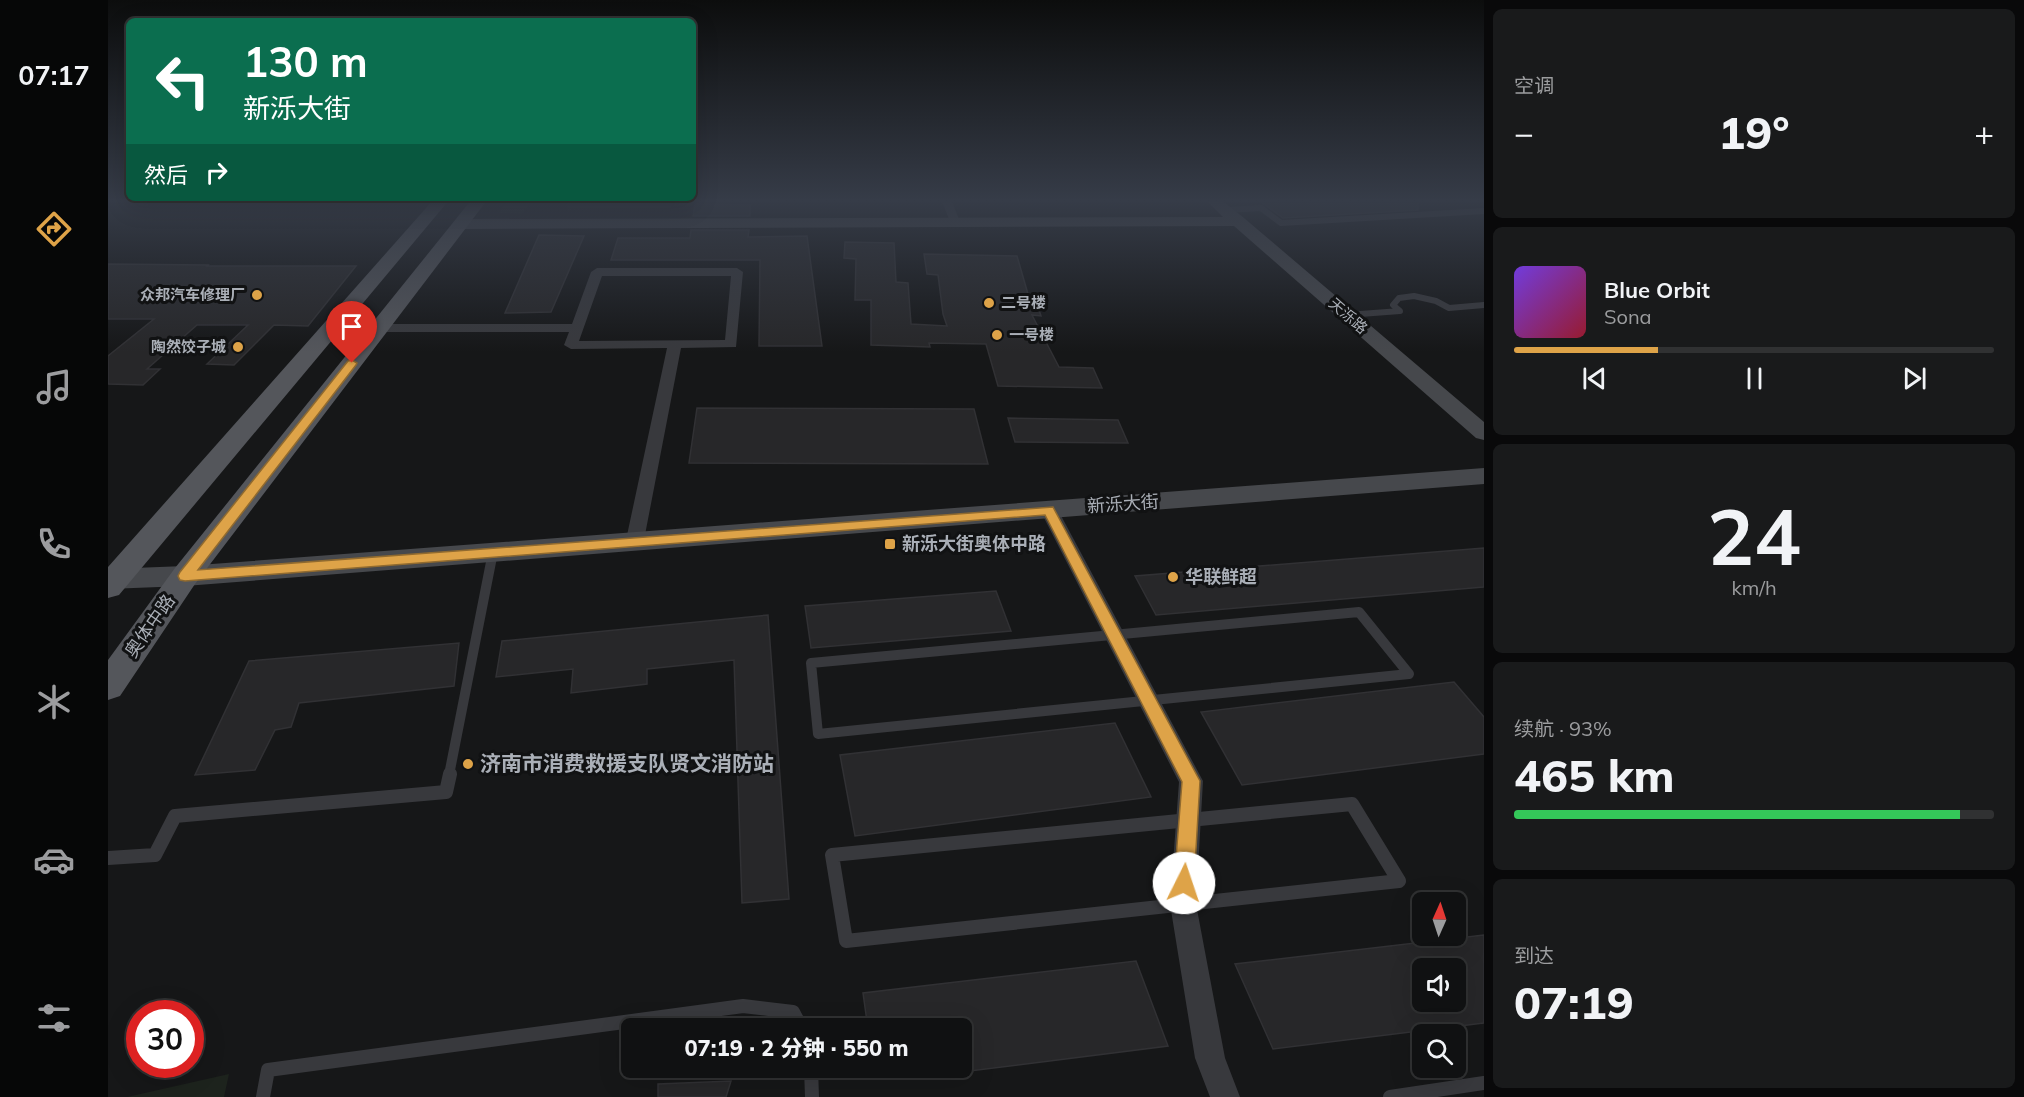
<!DOCTYPE html>
<html lang="zh">
<meta charset="utf-8">
<style>
:root{--surface:#101112;--page:#191a1b;--text:#f1f3f6;--muted:#9c9d9f;--line:#303132;--accent:#dea348}
body{margin:0;font-family:Mulish,"Noto Sans SC",sans-serif;background:var(--page);color:var(--text);height:100vh;display:flex;flex-direction:column;font-size:22px;white-space:nowrap}
*{box-sizing:border-box;margin:0}
p{font-size:20px;color:var(--muted)}
.icon{flex:none;width:33px;height:33px;fill:none;stroke:currentColor;stroke-width:2;stroke-linecap:round;stroke-linejoin:round}
.map{position:relative;flex:1;overflow:hidden}
.sheet{display:flex;flex-direction:column;gap:9px;padding:9px;background:#09090a;width:540px}
.sheet>*{flex:none}
.guide{position:absolute;left:18px;top:18px;width:570px;height:183px;border-radius:9px;box-shadow:0 6px 24px #0002,0 0 0 2px var(--line);background:#0b6e4f;color:#fff;overflow:hidden}
.needle{width:39px;rotate:3deg}
.controls{position:absolute;left:1304px;top:892px;display:grid;gap:12px}
.controls a{display:grid;place-items:center;width:54px;height:54px;border-radius:9px;background:var(--surface);box-shadow:0 6px 24px #0002,0 0 0 2px var(--line);font-size:30px}
.speed{position:absolute;left:18px;top:1000px;display:flex;gap:12px;font-size:30px;font-weight:700;text-align:center}
.speed>*{display:grid;place-content:center;width:78px;height:78px;border-radius:50%;background:var(--surface);box-shadow:0 6px 24px #0002,0 0 0 2px var(--line);line-height:1}
.speed .limit{border:9px solid #d22;background:#fff;color:#111}
.pin{position:absolute;display:grid;place-items:center;width:51px;height:51px;color:#fff;margin:-62px -26px;border-radius:50% 50% 50% 0;rotate:-45deg;box-shadow:0 0 6px #0007}
.pin .icon{rotate:45deg}
.me{position:absolute;width:66px;margin:-33px;rotate:4deg;stroke-linejoin:round;filter:drop-shadow(0 0 4px #0008)}
.turn{display:flex;align-items:center;gap:21px;height:126px;padding:0 18px;font-size:27px}
.turn .icon{width:78px;height:78px;stroke-width:2.5}
.turn b{display:block;font-size:42px;line-height:51px}
.then{display:flex;align-items:center;height:57px;padding:0 18px;background:#0003;gap:12px;font-size:22px}
.big{font-size:45px;font-weight:800;line-height:1.1}
.sheet .tile{flex:1;display:flex;flex-direction:column;justify-content:center;gap:9px;min-width:0;padding:0 21px;border-radius:9px;background:var(--page)}
.sheet .dial{align-items:center;gap:0}
.dial b{font-size:78px;line-height:1}
.song{display:flex;align-items:center;gap:18px}
.cover{width:72px;height:72px;border-radius:9px;background:linear-gradient(135deg,hsl(260 70% 55%),hsl(350 70% 35%))}
.played{height:6px;border-radius:3px;background:linear-gradient(90deg,var(--accent) 30%,var(--line) 30%)}
.keys{display:flex;justify-content:space-around;direction:ltr}
.heat{display:flex;justify-content:space-between;align-items:center;font-size:33px;direction:ltr}
.charge{height:9px;border-radius:4px;background:linear-gradient(90deg,#34c759 93%,var(--line) 0)}
.trip{position:absolute;left:513px;top:1018px;width:351px;height:60px;border-radius:9px;background:var(--surface);box-shadow:0 6px 24px #0002,0 0 0 2px var(--line);font-weight:800;line-height:60px;text-align:center}
main{display:flex;flex:1;min-height:0}
.dock{display:flex;flex-direction:column;width:108px;justify-content:space-around;align-items:center;background:#060707;color:var(--muted)}
.dock .icon{width:42px;height:42px}
.dock .selected{color:var(--accent)}
.dock b{font-size:27px;color:var(--text)}
.map>svg:first-child{display:block}
</style>
<main>
<nav class="dock">
<b>07:17</b>
<svg class="icon selected" aria-label="directions" viewBox="0 0 24 24"><path d="M12 3l9 9-9 9-9-9zM9 14v-3h6M13 9l2 2-2 2"/></svg>
<svg class="icon" aria-label="music" viewBox="0 0 24 24"><path d="M9 18V5l10-2v13"/><circle cx="6" cy="18" r="3"/><circle cx="16" cy="16" r="3"/></svg>
<svg class="icon" aria-label="phone" viewBox="0 0 24 24"><path d="M5 4h4l2 5-3 2q2 4 5 5l2-3 5 2v4C11 20 4 13 5 4z"/></svg>
<svg class="icon" aria-label="climate" viewBox="0 0 24 24"><path d="M12 3v18M4 7l16 10M4 17L20 7"/></svg>
<svg class="icon" aria-label="car" viewBox="0 0 24 24"><path d="M5 17H2v-5l4-1 3-4h7l3 4 3 1v5h-3M9 17h6M6 11h13"/><circle cx="7" cy="17" r="2"/><circle cx="17" cy="17" r="2"/></svg>
<svg class="icon" aria-label="filters" viewBox="0 0 24 24"><path d="M4 7h16M4 17h16"/><circle cx="9" cy="7" r="2"/><circle cx="15" cy="17" r="2"/></svg>
</nav>
<div class="map">
<svg width="1376" height="1097" viewBox="0 0 1376 1097">
<rect width="100%" height="100%" fill="#161718"/>
<path fill="#1d231d" d="M400 199H424L414 214 391 213Z
M461 199H562L563 208 459 210Z
M121 1074 116 1097H19Z"/>
<path fill="#272729" stroke="#313134" stroke-width="1.5" fill-rule="evenodd" d="M1149 199H1178L1181 201 1310 199V210L1175 218Z
M587 204 642 205V216H585Z
M583 230H641L640 237 699 236 714 346H651L652 260H503L510 238H582Z
M431 235 476 236 443 312 397 313Z
M737 242 786 243 788 282 800 283 803 324 839 326 835 314 830 275 819 274 816 254 909 256 920 294 926 295 933 316 924 315 951 367 985 368 994 388 890 386 878 344 821 343 822 347 763 345V300H747L748 259 736 258Z
M0 264 100 265 99 266H248L200 326 166 325 126 365 99 364 140 325H89L39 369H52L35 385 0 384V356L46 319H0Z
M589 408 866 409 880 464 581 463Z
M900 418 1010 420 1020 443 907 442Z
M1376 548V587L1048 615 1027 576Z
M888 591 903 631 703 648 697 606Z
M660 615 681 899 634 903 626 660 539 669V684L463 693 465 669 388 677 394 641Z
M351 643 346 686 191 703 183 727 167 730 147 770 87 775 141 661Z
M1346 682 1376 717V754L1134 785 1093 712Z
M1007 723 1043 797 747 836 732 755Z
M1376 935V1023L1165 1049 1127 964ZM1314 969H1347V1002H1314Z
M1028 961 1060 1046 854 1072V1029H760L755 993Z
M623 1081 618 1097H550V1084Z"/>
<g fill="none" stroke-linecap="round" stroke-linejoin="round">
<path stroke="#38393d" stroke-width="6" d="M1119 210 1153 208 1173 223 1376 211
M1239 315 1292 311 1285 305 1291 298 1306 296 1328 301 1341 308 1376 305"/>
<path stroke="#38393d" stroke-width="10" d="M1251 612 1301 674 710 734 703 663Z
M341 775 385 552"/>
<path stroke="#38393d" stroke-width="14" d="M1244 804 1291 881 738 941 724 855Z
M0 858 47 855 67 816 338 792 342 774
M703 1068 704 1097
M155 1097 160 1070 635 1006 685 1012 694 1029
M1282 1097 1376 1083"/>
<path fill="#38393d" fill-rule="evenodd" d="M833 199H843L852 222 851 224H843Z
M489 268H629L635 272 628 347 573 348 536 540 533 545 527 546 521 545 518 540 559 348 463 349 456 345 461 332H271L264 328 271 324H464L483 272ZM494 276H623L617 340 471 341Z
M941 504 947 506 950 510 1095 781 1088 904 1117 1058 1132 1097H1102L1087 1058 1062 904 1071 782 932 510 935 506Z"/>
<path fill="#46484c" fill-rule="evenodd" d="M1097 199H1112L1136 218 1376 422V440L1368 438 1126 226 354 229 346 224 354 219 1115 217Z
M1376 468V484L77 586 0 589V569L77 566Z"/>
<path fill="#54565b" fill-rule="evenodd" d="M326 199H342L11 595 0 598V567Z
M364 199H380L87 584 12 696 0 700V660L67 568Z"/>
</g>
<linearGradient id="sky" x2="0" y2="1"><stop stop-color="#0c0d0d"/><stop offset="0.57" stop-color="#363c48"/><stop offset="1" stop-color="#363c48" stop-opacity="0"/></linearGradient>
<rect width="1376" height="352" fill="url(#sky)"/>
<path fill="#dea348" stroke="#906a2f" stroke-width="1.5" d="M244 360 249 363 248 365 90 570 945 507 1092 781 1086 883 1083 890 1076 893 1069 890 1066 883 1074 782 937 515 77 581 72 580 70 576 72 572 240 361Z"/>
<g fill="#dea348" stroke="#111213" stroke-width="2">
<circle cx="149" cy="295" r="6"/>
<circle cx="881" cy="303" r="6"/>
<circle cx="889" cy="335" r="6"/>
<circle cx="130" cy="347" r="6"/>
<rect x="776" y="538" width="12" height="12" rx="3"/>
<circle cx="1065" cy="577" r="6"/>
<circle cx="360" cy="764" r="6"/>
</g>
<g text-anchor="middle" stroke-width="6" stroke-linejoin="round" paint-order="stroke">
<g font-size="15" font-weight="bold" fill="#aaafb7" stroke="#111213" text-anchor="end">
<text x="137" y="300">众邦汽车修理厂</text>
<text x="893" y="308" text-anchor="start">二号楼</text>
<text x="901" y="340" text-anchor="start">一号楼</text>
<text x="118" y="352">陶然饺子城</text>
</g>
<g font-size="15" fill="#aaafb7" stroke="#111213">
<text transform="translate(1240 316) rotate(41)" y="5">天泺路</text>
</g>
<g font-size="18" fill="#aaafb7" stroke="#111213">
<text transform="translate(1015 504) rotate(-4)" y="6">新泺大街</text>
<text transform="translate(42 626) rotate(-55)" y="6">奥体中路</text>
</g>
<g font-size="18" font-weight="bold" fill="#aaafb7" stroke="#111213" text-anchor="start">
<text x="794" y="550">新泺大街奥体中路</text>
<text x="1077" y="583">华联鲜超</text>
</g>
<g font-size="21" font-weight="bold" fill="#aaafb7" stroke="#111213" text-anchor="start">
<text x="372" y="771">济南市消费救援支队贤文消防站</text>
</g>
</g>
</svg>
<div class="controls">
<a><svg class="needle" viewBox="-14 -14 28 28"><path d="M0-13l5 13h-10z" fill="#e53935"/><path d="M0 13l5-13h-10z" fill="#9c9d9f"/></svg></a>
<a><svg class="icon" aria-label="sound" viewBox="0 0 24 24"><path d="M4 9h4l5-4v14l-5-4H4zM17 9q2 3 0 6"/></svg></a>
<a><svg class="icon" aria-label="search" viewBox="0 0 24 24"><circle cx="10" cy="10" r="6"/><path d="M15 15l6 6"/></svg></a>
</div>
<div class="speed"><div class="limit">30</div></div>
<div class="pin" style="left:244px;top:363px;background:#d93025"><svg class="icon" aria-label="arrive" viewBox="0 0 24 24"><path d="M6 21V4h12l-3 4 3 4H6"/></svg></div>
<svg class="me" style="left:1076px;top:883px" viewBox="-20 -20 40 40"><circle r="19" fill="#fff"/><path d="M0-13L10 11 0 6-10 11z" fill="#dea348"/></svg>
<div class="trip">07:19 · 2 分钟 · 550 m</div>
<div class="guide">
<div class="turn"><svg class="icon" aria-label="left" viewBox="0 0 24 24"><path d="M17 20v-9H6M10 6l-5 5 5 5"/></svg><div><b>130 m</b>新泺大街</div></div>
<div class="then">然后<svg class="icon" aria-label="right" viewBox="0 0 24 24"><path d="M7 20v-9h11M14 6l5 5-5 5"/></svg></div>
</div>
</div>
<section class="sheet">
<div class="tile"><p>空调</p>
<div class="heat"><a>−</a><b class="big">19°</b><a>+</a></div>
</div>
<div class="tile">
<div class="song"><i class="cover"></i><div><b>Blue Orbit</b><p>Sona</p></div></div>
<div class="played"></div>
<div class="keys"><svg class="icon" aria-label="previous" viewBox="0 0 24 24"><path d="M18 5L8 12l10 7zM5 5v14"/></svg><svg class="icon" aria-label="pause" viewBox="0 0 24 24"><path d="M8 5v14M16 5v14"/></svg><svg class="icon" aria-label="next" viewBox="0 0 24 24"><path d="M6 5l10 7-10 7zM19 5v14"/></svg></div>
</div>
<div class="tile dial"><b>24</b><p>km/h</p></div>
<div class="tile"><p>续航 · 93%</p><b class="big">465 km</b><div class="charge"></div></div>
<div class="tile"><p>到达</p><b class="big">07:19</b></div>
</section>
</main>
